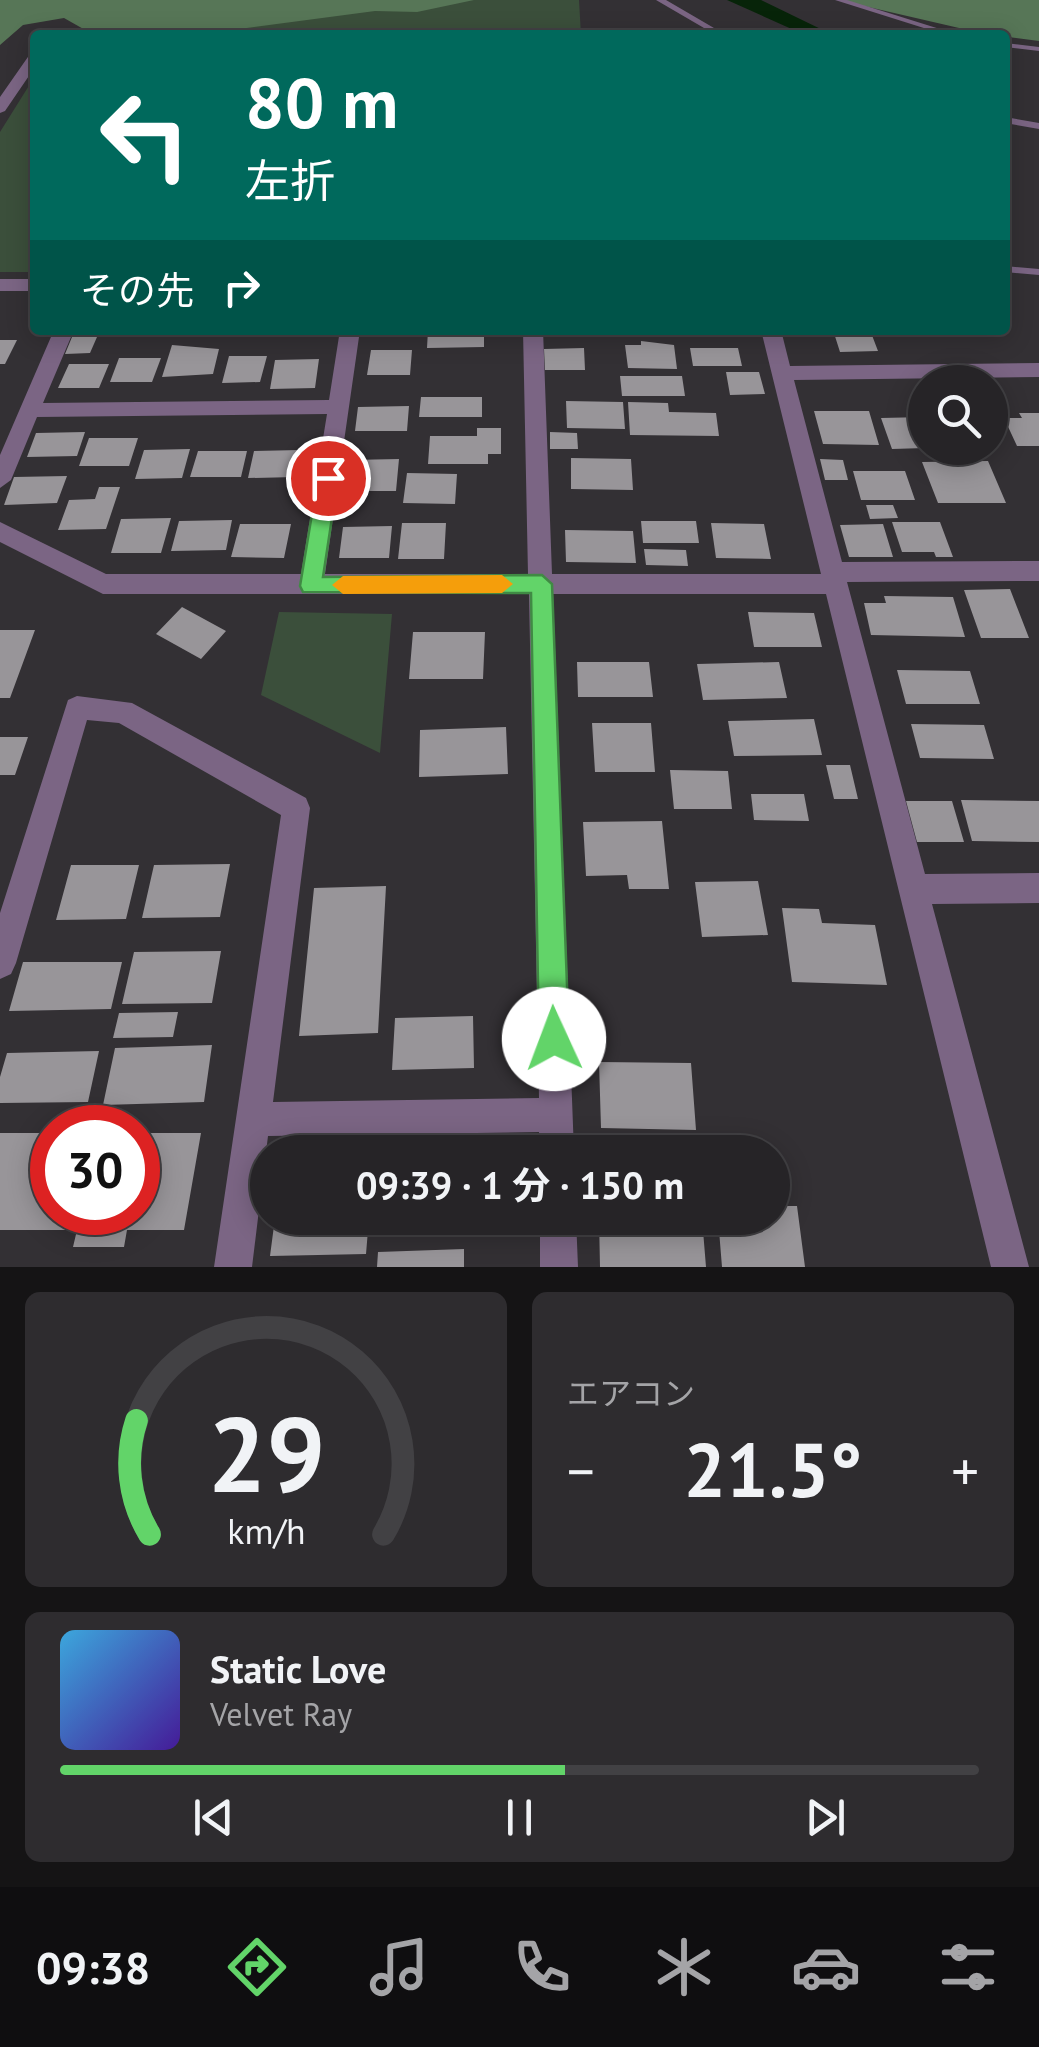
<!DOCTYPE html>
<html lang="ja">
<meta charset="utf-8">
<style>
:root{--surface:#262427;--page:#2e2c2f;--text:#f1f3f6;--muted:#a4a4a7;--line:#424144;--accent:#62d469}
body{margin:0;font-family:"PT Sans","Noto Sans JP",sans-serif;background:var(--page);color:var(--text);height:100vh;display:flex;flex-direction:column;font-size:38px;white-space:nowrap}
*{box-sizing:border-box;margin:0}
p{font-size:32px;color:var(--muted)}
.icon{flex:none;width:55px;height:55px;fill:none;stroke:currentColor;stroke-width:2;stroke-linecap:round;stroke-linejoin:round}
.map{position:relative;height:1267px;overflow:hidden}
.side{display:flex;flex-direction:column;gap:25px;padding:25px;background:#151415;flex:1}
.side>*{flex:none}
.top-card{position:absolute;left:30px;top:30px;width:980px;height:305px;border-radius:10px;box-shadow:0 5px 25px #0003,0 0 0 2px var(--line);background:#00695c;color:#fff;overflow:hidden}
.fabs{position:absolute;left:908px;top:365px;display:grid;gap:20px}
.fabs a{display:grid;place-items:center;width:100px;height:100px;border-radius:50%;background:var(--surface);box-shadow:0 5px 25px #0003,0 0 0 2px var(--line);font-size:50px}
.speed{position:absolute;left:30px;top:1105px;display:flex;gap:20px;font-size:50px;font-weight:700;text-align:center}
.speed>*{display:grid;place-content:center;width:130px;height:130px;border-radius:50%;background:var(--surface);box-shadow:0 5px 25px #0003,0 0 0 2px var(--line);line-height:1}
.speed .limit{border:15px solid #d22;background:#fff;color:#111}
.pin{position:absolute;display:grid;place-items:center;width:85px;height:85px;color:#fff;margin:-42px;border:5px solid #fff;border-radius:50%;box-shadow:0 2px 10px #0007}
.me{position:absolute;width:110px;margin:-55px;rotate:358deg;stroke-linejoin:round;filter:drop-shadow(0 0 8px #0008)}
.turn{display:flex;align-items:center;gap:35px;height:210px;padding:0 50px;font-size:45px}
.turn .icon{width:130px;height:130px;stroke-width:2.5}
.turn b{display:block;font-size:70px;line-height:85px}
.then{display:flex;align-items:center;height:95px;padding:0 50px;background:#0003;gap:20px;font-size:38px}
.big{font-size:75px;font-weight:700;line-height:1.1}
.side .widget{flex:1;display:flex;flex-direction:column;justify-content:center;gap:15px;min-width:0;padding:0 35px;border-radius:15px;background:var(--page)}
.side .dial{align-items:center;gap:0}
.dial svg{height:260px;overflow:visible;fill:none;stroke:var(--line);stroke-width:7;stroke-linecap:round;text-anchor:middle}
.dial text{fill:var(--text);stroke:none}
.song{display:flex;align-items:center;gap:30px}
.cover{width:120px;height:120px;border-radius:15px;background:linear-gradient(135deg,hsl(200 70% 55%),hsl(260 70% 35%))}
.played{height:10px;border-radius:5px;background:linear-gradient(90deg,var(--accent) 55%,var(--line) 55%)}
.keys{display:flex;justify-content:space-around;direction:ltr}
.heat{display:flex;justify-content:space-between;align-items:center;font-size:55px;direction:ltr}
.side .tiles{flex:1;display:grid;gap:25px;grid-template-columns:1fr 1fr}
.widget:last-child{grid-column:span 2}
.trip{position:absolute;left:250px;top:1135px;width:540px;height:100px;border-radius:50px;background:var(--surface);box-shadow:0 5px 25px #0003,0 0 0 2px var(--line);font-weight:700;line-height:100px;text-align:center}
.tab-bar{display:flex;height:160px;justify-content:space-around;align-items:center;background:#0f0e10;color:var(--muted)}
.tab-bar .icon{width:70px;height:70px}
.tab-bar .current{color:var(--accent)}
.tab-bar b{font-size:45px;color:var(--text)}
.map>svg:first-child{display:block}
</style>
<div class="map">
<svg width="1039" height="1267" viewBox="0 0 1039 1267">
<rect width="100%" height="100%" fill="#333034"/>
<path fill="#3b4f3b" d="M428 0H579L581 35H148Z
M35 76V272H0V132Z
M279 612 392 614 380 753 261 695Z"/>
<path fill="#577657" d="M0 0H474L417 12 375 11 194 35H94L64 18 23 25 0 45Z
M838 0H1039V41L985 34Z"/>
<path fill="#072409" d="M727 0H761L833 35H805Z"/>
<path fill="#989599" d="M428 330H484V347L427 348Z
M833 330H870L878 351 840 352Z
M914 330H957L960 336 916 337Z
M72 337H97L90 353 65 354Z
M0 340H17L5 364H0Z
M641 341 674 345 677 369 628 368 625 345H641Z
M172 345 219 349 213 374 162 377Z
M584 348 585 370H545L544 349Z
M690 348H738L742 366H693Z
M371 350H412L410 375H367Z
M229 356H267L260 382 222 383Z
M119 358H161L152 382H110Z
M319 359 315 388 270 389 275 360Z
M69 364H109L99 388H58Z
M726 372H759L765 394 730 395Z
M620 376H682L685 396H622Z
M421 397H482V417H419Z
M566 401 623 402 625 429 567 428Z
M628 402 668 403 669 412 716 413 719 436 630 435Z
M409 406 407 431H355L358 407Z
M814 411H869L879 445 823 444Z
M1019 413H1039V446H1017L1004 418H1022Z
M925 417V448L892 449 881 418Z
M477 428H501V454H488V464H428L430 436H477Z
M85 432 77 456 27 457 36 433Z
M550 432 577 433 578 449H550Z
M89 438H138L129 466H79Z
M190 449 182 478 135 479 144 450Z
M300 450 296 477 248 478 254 451Z
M198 451H247L241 477H190Z
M571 458 631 459 633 490 571 489Z
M399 459 396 491H346L350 460Z
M820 459 843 460 848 480H825Z
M988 461 1006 503H938L922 462Z
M853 471H905L915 500H861Z
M407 473 457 474 455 504 403 503Z
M67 476 57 503 4 505 14 477Z
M99 487H120L106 529 58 530 69 500 95 499Z
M866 505H893L898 518 870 519Z
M171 518 161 553H111L121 519Z
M232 520 226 550 171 551 179 521Z
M641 521H696L699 543H643Z
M892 522H940L953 557H936L934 552H902Z
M402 523H446L444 559H398Z
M711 523 764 524 771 559 716 558Z
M240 524H291L284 558 231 557Z
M883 524 893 557H849L840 525Z
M392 526 389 558H339L343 527Z
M565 530 633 531 636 563 566 562Z
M644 549 686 550 688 566 646 565Z
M1010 589 1029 638H981L964 590Z
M884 596 953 597 965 637 871 635 864 603H886Z
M182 607 226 631 201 659 156 634Z
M748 612 814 613 822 647H754Z
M0 630H35L10 698H0Z
M413 632H485L483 679H409Z
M577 662H649L653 697H578Z
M779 662 787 698 703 700 697 664Z
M897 670 970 671 980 704H906Z
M814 719 822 755 734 756 728 721Z
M592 723H651L655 772H595Z
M911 724 984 725 994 759 920 758Z
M506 727 508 774 419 777 420 730Z
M0 737H28L15 775H0Z
M826 765H850L858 799H834Z
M670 770 728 771 732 809H674Z
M751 794H804L809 821 754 820Z
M961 800 1039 801V842L972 841Z
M906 801H952L964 842H917Z
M662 821 669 889H629L627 875 586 876 583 822Z
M230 864 220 917 142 918 154 865Z
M71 865H139L126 919 56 920Z
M758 881 768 935 702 937 695 882Z
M386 886 378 1033 299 1036 314 888Z
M782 908 819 909 822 923 875 925 887 985 792 982Z
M221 951 212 1003 122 1004 134 952Z
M23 962H122L111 1009 9 1011Z
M178 1012 173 1037 113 1038 119 1013Z
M473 1016 474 1068 392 1070 395 1018Z
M212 1045 204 1102 103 1105 115 1048Z
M99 1051 88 1102 0 1103V1077L7 1053Z
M599 1062 691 1063 696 1130 601 1128Z
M0 1133H52V1212H138V1133H201L184 1230H127L124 1247H73L77 1230H0Z
M772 1206H797L805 1267H722L718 1218H772Z
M275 1218H369L366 1254 270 1256Z
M384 1218H459V1227L384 1228Z
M599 1218H702L706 1267H600Z
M464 1249V1267H377L378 1252Z"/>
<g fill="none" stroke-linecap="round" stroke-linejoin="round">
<path fill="#7b6584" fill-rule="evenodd" d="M656 0H666L726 35H716Z
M835 0H847L959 35H946Z
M1005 43 1039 47V51L1005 47Z
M1005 117 1039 123V129L1005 123Z
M1005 266 1039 269V275L1005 272Z"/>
<path fill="#7b6584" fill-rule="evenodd" d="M35 53V67L5 111 0 113V97L30 54Z
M0 279H35V291H0Z
M54 330H74L43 403 329 400 340 330H360L325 574H528L523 330H543L552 574H821L761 330H781L790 366 1039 363V377L794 380 842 562 1039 561V581L847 582 925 874 1039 873V903L932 904 1029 1267H991L826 594H553L574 1152H540L539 1132 268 1136 252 1267H214L281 815 119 723 87 720 16 963 11 974 0 979V913L68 700 77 696 132 703 306 798 310 808 273 1102 539 1098 529 594H103L0 542V522L106 574H301L327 414 37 417 11 480 0 488V455Z
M540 1218H576L578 1267H540Z"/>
</g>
<path fill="#62d469" stroke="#408a44" stroke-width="2.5" d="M328 471 338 478 323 577 542 575 552 584 569 1039 564 1049 554 1054 543 1049 539 1039 531 593 303 592 300 586 318 478Z"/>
<path fill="#f59e0b" d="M502 575 513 584 502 593 343 594 332 585 343 576Z"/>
</svg>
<div class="fabs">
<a><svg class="icon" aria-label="search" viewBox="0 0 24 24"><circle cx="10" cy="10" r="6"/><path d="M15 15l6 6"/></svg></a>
</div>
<div class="speed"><div class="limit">30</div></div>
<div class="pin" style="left:328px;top:478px;background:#d93025"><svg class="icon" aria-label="arrive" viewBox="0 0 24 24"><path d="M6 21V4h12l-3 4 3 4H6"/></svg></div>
<svg class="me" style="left:554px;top:1039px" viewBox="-20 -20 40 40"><circle r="19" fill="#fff"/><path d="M0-13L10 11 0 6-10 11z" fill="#62d469"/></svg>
<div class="trip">09:39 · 1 分 · 150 m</div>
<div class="top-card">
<div class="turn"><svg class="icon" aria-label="left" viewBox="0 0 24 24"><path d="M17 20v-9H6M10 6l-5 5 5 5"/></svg><div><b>80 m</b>左折</div></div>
<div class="then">その先<svg class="icon" aria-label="right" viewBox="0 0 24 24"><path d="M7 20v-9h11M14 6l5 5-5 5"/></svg></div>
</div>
</div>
<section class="side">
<div class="tiles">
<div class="widget dial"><svg viewBox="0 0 100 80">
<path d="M14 69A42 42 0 1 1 86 69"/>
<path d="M14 69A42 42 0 0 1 10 34" stroke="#62d469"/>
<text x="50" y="56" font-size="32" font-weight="700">29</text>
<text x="50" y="72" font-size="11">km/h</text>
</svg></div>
<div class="widget"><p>エアコン</p>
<div class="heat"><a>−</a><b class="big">21.5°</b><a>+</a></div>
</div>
<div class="widget">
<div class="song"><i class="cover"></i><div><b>Static Love</b><p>Velvet Ray</p></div></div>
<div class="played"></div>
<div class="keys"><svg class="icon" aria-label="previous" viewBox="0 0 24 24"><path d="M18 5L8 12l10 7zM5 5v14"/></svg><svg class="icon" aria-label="pause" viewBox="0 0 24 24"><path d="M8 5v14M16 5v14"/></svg><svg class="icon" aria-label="next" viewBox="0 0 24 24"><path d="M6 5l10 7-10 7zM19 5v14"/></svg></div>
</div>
</div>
</section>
<nav class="tab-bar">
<b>09:38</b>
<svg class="icon current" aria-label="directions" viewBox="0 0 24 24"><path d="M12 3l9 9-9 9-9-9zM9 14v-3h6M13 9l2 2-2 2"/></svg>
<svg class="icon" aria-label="music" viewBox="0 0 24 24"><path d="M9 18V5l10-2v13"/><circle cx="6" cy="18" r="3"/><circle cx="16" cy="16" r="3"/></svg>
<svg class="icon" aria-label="phone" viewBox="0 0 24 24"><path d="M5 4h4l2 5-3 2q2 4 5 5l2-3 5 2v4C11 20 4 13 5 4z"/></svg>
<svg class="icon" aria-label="climate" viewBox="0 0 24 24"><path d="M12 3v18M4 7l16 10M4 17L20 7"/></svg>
<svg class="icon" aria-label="car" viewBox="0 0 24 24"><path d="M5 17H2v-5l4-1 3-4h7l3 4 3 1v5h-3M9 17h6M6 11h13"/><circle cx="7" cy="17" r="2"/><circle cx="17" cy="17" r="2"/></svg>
<svg class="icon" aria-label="filters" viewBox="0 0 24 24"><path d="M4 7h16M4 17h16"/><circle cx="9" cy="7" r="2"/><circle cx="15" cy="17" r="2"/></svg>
</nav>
